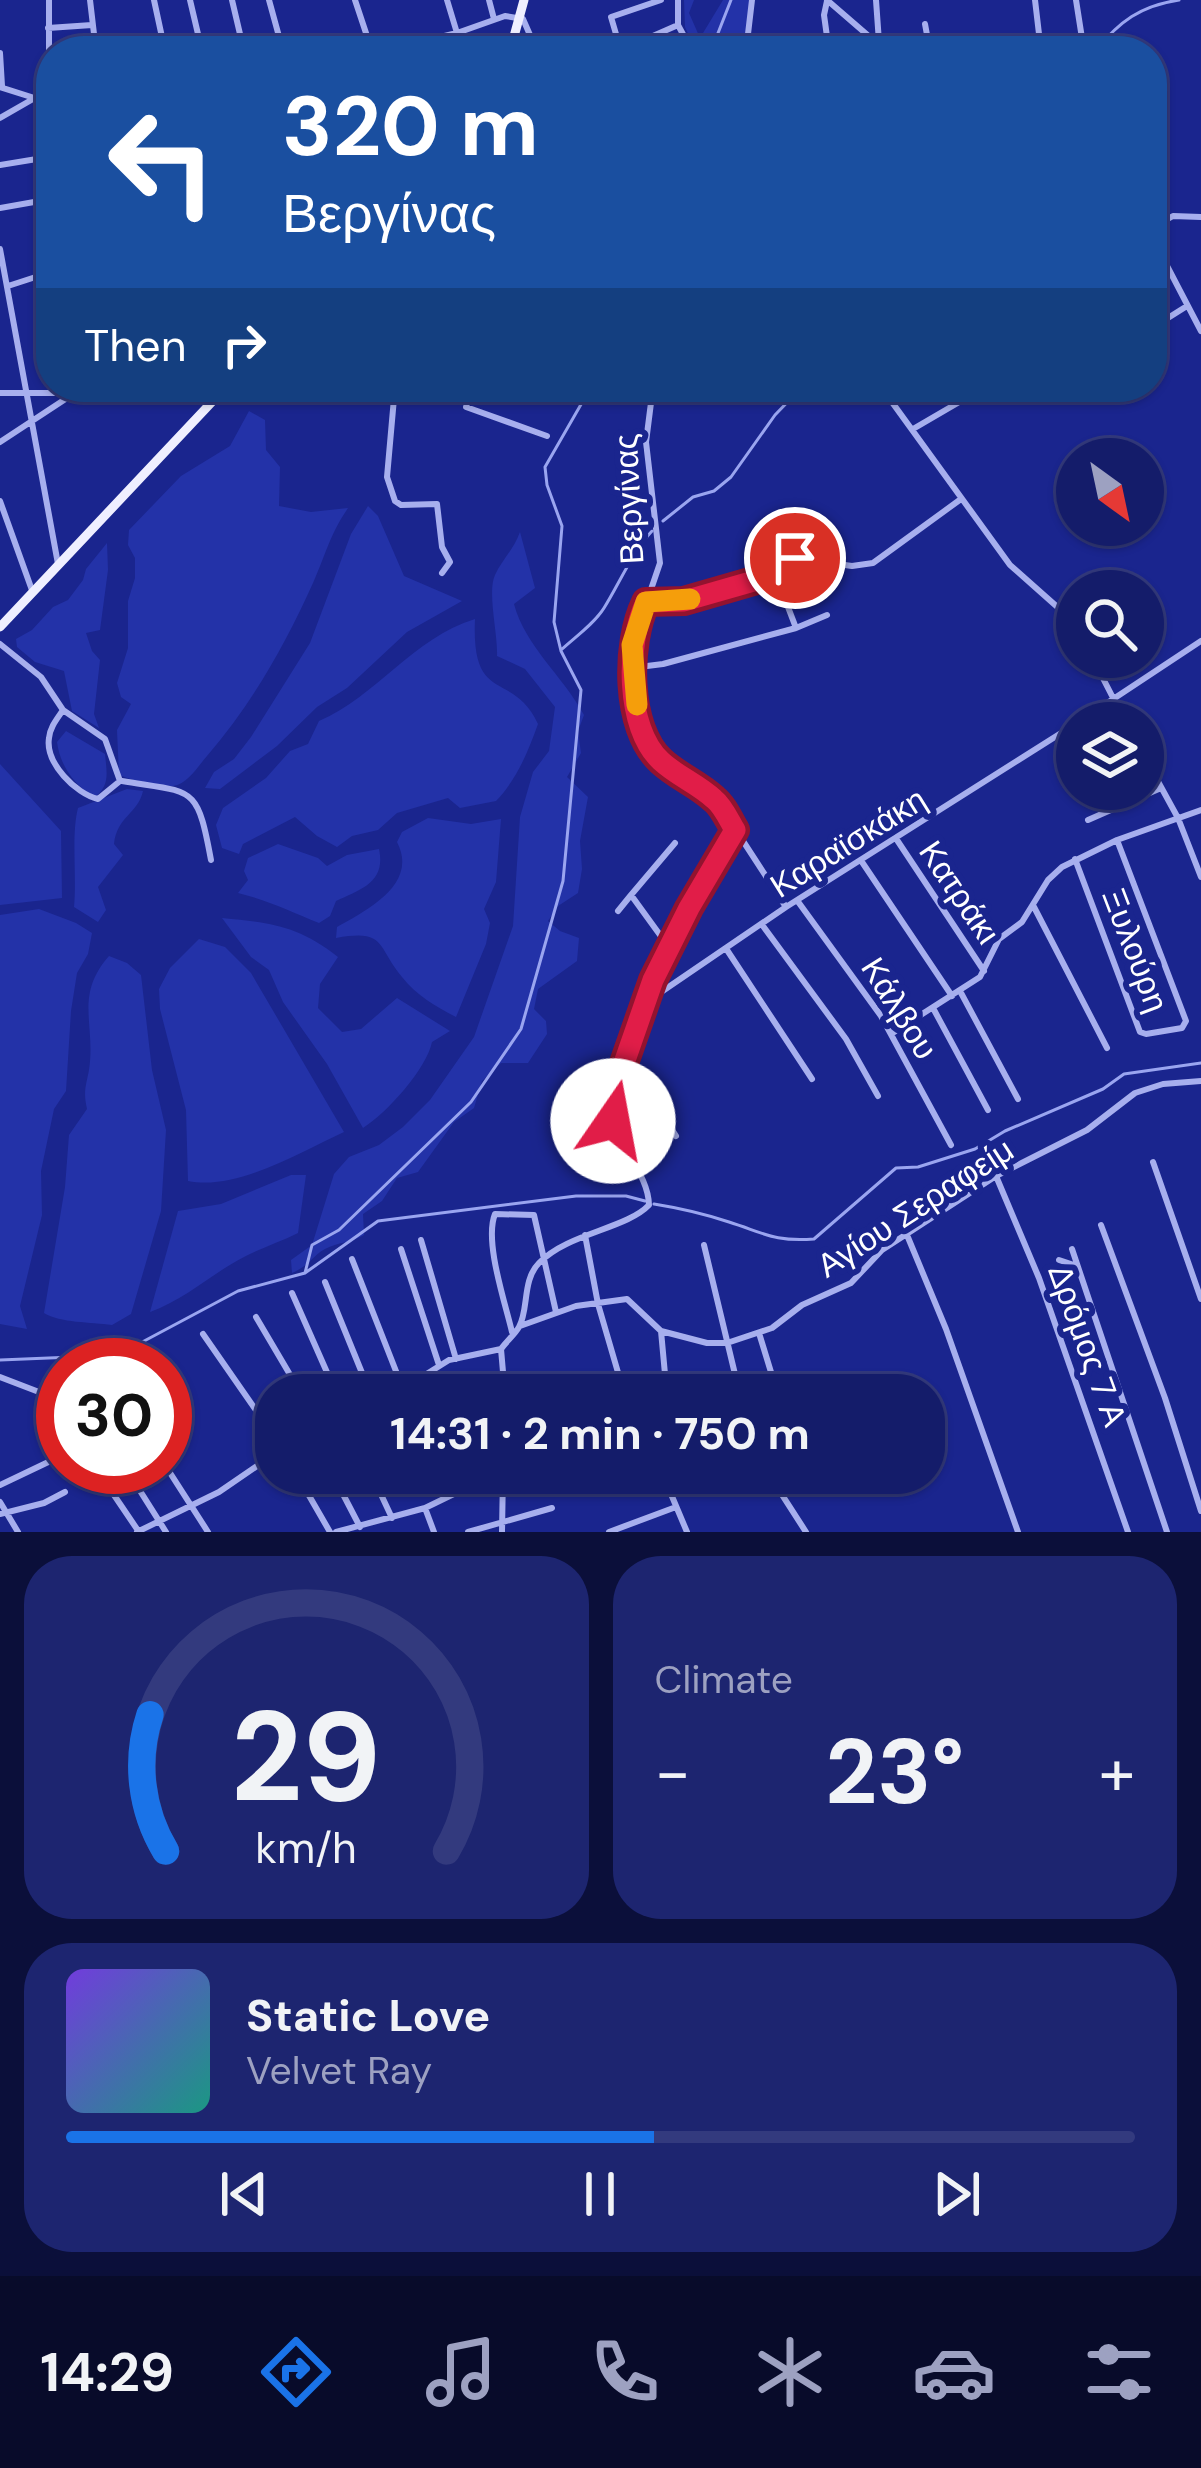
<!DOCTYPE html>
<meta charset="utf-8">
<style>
:root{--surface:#141c6a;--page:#1d2570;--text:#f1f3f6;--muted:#9da1c1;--line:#333a7e;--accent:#1a73e8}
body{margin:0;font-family:"DM Sans",sans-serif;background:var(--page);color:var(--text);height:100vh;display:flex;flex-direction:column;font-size:45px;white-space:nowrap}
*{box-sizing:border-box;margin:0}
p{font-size:39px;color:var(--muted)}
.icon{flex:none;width:66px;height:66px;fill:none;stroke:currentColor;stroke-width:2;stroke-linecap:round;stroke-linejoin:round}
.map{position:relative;height:1532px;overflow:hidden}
.panel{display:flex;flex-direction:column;gap:24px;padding:24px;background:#0b0f3a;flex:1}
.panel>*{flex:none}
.banner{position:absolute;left:36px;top:36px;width:1131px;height:366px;border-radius:48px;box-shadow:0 3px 9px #0004,0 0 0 3px var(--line);background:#1a4fa0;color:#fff;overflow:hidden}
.needle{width:78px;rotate:147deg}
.tools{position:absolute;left:1056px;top:438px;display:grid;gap:24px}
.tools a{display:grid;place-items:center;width:108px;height:108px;border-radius:50%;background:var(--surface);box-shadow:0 3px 9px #0004,0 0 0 3px var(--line);font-size:60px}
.speed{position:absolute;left:36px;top:1338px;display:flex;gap:24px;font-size:60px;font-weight:700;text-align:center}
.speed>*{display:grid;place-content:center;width:156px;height:156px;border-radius:50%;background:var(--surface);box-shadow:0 3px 9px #0004,0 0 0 3px var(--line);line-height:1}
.speed .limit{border:18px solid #d22;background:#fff;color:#111}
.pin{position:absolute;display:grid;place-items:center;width:102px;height:102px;color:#fff;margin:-51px;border:6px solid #fff;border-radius:50%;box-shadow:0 3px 12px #0007}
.me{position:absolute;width:132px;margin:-66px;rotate:12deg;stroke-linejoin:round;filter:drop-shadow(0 0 9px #0008)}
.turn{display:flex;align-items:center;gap:42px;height:252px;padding:0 48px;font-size:54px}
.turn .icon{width:156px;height:156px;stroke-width:2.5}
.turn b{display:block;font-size:84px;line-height:102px}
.then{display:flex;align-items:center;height:114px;padding:0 48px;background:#0003;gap:24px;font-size:45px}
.big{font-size:90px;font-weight:700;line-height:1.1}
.panel .tile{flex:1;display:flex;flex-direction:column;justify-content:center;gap:18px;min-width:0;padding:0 42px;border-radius:48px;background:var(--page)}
.panel .dial{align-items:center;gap:0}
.dial svg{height:312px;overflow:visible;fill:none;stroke:var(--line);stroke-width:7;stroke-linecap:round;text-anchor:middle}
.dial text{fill:var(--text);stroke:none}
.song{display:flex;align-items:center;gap:36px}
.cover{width:144px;height:144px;border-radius:18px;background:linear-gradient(135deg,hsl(260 70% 55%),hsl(170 70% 35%))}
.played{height:12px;border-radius:6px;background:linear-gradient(90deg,var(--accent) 55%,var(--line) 55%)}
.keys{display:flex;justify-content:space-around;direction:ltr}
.heat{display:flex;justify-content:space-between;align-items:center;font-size:66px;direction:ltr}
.panel .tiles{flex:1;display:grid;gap:24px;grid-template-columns:1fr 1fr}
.tile:last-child{grid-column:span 2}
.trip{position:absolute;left:255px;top:1374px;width:690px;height:120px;border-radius:48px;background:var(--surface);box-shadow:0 3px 9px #0004,0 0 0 3px var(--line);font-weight:700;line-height:120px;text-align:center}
.dock{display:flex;height:192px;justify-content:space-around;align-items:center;background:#080b2a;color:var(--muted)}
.dock .icon{width:84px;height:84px}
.dock .current{color:var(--accent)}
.dock b{font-size:54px;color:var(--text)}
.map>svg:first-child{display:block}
</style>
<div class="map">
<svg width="1201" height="1532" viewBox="0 0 1201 1532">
<rect width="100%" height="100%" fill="#1a258e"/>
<path fill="#2332a8" d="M684 0H694L689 13 700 38 723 0H751L744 51H696L685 27Z
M249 411 265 420 266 450 280 467 279 506 311 512 348 508C329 536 326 554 313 583 285 645 252 704 207 756 198 766 188 784 173 786 158 788 132 780 119 775L117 730 131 704 121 697 117 683 128 648V601L135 578V558L128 545 129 530 181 476 230 446Z
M368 506 378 516 404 576 462 601 407 632 347 688 317 707 277 746 220 789 205 788 214 772 234 759 251 737 310 643 351 534Z
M520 532 535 588 514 604C525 646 563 676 584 715L578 731 581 753 567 777 588 797 580 841 582 869 578 893 558 906 548 921 560 931 579 938 577 961 538 989 534 1009 546 1021 547 1034 528 1063H501L482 1081 474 1108 454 1122 418 1172 397 1178 382 1201 363 1214 364 1235C351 1243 338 1242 325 1249 312 1256 309 1266 292 1273L291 1260 312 1245 334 1174 349 1157 379 1145 403 1127 430 1100 474 1037 513 926 520 817 533 772 549 751 555 707 525 669 497 656C498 634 487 592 495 575 502 560 514 549 520 532Z
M107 543 108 570 100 630 86 633 92 651 100 660 94 714 99 728 72 711 64 671 35 662 17 647 16 639 32 630 53 607 68 600 83 580 86 569Z
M475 619C471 707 513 669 538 724 528 752 517 779 496 801L460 808 448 798 397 813 378 830 352 836 337 847 317 836 295 817 243 844 239 854 222 848 216 825 223 808 266 778 290 751 308 744 319 721C377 696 413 638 475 619Z
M66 731 105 754C107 774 110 786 94 798 74 784 60 766 57 742Z
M0 764 61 831 62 898 0 905Z
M127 789 143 791C138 814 117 816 114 844L123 855 98 887 106 910 98 922 74 907C77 876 71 835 78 808Z
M428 818 471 824 501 819 496 882 484 909 490 923 486 944 456 1017C435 1006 417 996 402 977 376 946 387 929 336 938L337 927C367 910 419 884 397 842L402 832Z
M278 844 318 858 327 866 347 855 379 849C386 882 362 889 336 901L330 916 319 923C292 912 267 900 238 893L248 880 244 871 248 858Z
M39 909 76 923 92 933 88 954 77 973 71 1011 66 1091 54 1109 41 1171 42 1215 20 1306 27 1329 0 1324V915Z
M222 918C271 923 297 925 338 957L320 984 318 1008 342 1032 361 1029 397 998 450 1031 432 1042C427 1068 387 1113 363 1128L327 1064 283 1002 269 970 251 957Z
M199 939 225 947 251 973 344 1132C300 1152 237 1191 188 1181L186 1110 160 1009 159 989 170 968Z
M109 956 127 963 141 975 152 1070 166 1130 161 1211 131 1314 112 1325C91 1322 60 1323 44 1313L65 1187 69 1135 87 1109C83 1091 86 1086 89 1070 96 1024 74 996 109 956Z
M291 1175H306L298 1233C280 1242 261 1248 244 1257 211 1274 186 1299 150 1312L178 1211 221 1204Z"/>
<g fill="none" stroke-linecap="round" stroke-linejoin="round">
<path stroke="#9aa5f0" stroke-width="3" d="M711 51 731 0
M1095 51C1120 21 1140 6 1179 0
M663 521 693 497 714 491 731 477 775 415 802 387
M561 650C575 637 594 624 604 608 619 584 633 551 652 531
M654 1204C679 1208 705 1214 729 1222 764 1233 774 1242 814 1239L896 1168 918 1167 975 1149 1005 1131 1103 1089 1124 1074 1201 1063
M305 1273 312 1245 339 1230 471 1102 521 1029 563 881 581 690 561 651 554 622 562 526 547 485 545 467 591 387
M0 1360 73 1357 131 1348 238 1291 305 1273 378 1221 576 1196H626L645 1201"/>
<path stroke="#a7afee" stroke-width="6" d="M90 0 96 51
M154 0 165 51
M190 0 202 51
M232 0 244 51
M269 0 283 51
M355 0 372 51
M447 0 457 33
M489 0 494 19
M678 0V25L692 51
M827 0 886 51
M876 0 879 42
M1035 0 1041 51
M1076 0 1084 51
M827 1 824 15 829 51
M925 24 930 51
M48 28 92 25
M621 50 678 25
M382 51 457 33 505 16 523 19 537 51
M607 51 618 45
M621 51 611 17 661 0
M746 51 752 0
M0 53 2 86
M0 87 47 102
M49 102V0
M0 118 33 99
M51 126 44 132 51 168
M0 165 49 157
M0 208 51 199
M1152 228 1173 216 1201 217
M1152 237 1201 331
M0 249 58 564
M45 274 51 299
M8 286 51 272
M1152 328 1187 306
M395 387 387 477 395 501 401 505 437 504 442 547 450 562 442 573
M472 387 466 407 547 436
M653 387 646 442 660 563 632 645 631 668 641 726 646 743 661 761 717 801 786 907
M881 387 1010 565 1063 612 1077 631
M0 393H73L96 387
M913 429 985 387
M0 442 67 398 73 393 71 387
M0 501 33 593
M646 602 684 601 764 578 795 558 852 566 873 563 961 499
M796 628 827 615
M0 644 41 677 63 710 105 739 120 781 98 799C76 794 45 763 49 738 50 727 57 719 63 710
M1092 657 1126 723
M631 668 663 664 796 628 775 573
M1077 723 1201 641
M1143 754 1178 818 1201 877
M122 781C194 793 197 784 211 860
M1072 789 1071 781 1077 777
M1088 820 1161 788
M897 840 984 971
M1075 859 1140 1032 1146 1034 1182 1028 1186 1021 1117 840
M862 862 952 996
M799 903 881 1016 951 1145
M1034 907 1107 1048
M618 911 631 895
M763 926 846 1039 878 1096
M668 946 631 895 675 843
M727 950 812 1079
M960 991 1018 1099
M648 1001 786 907 1077 723
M933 1008 988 1110
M891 1034 980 977 999 939 1022 922 1048 880 1062 867 1117 840 1201 810
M626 1060 676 1136
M1153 1162 1201 1299
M996 1176 1039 1278 1128 1532
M1101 1225 1165 1398 1201 1511
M585 1235 598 1304 624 1393
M907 1235 946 1329 1018 1532
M421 1240 456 1359
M704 1245 740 1395
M401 1249 439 1365
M1072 1249 1167 1532
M352 1259 403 1389
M1059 1260 1077 1266
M325 1282 371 1395
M292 1293 337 1395
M256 1317 302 1395
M520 1326 576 1306 627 1299 661 1331 707 1343H727L772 1328 802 1305 851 1283 882 1250 996 1176 1087 1130 1135 1093 1163 1084 1201 1081
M661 1331 666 1385 662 1395
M512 1332C505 1302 484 1241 495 1214L534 1215 556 1312
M759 1333 778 1395
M203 1334 276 1439
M501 1349C506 1342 515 1334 519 1327 529 1309 522 1280 539 1263 568 1233 626 1229 649 1205 648 1169 610 1142 612 1103L668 946 735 829
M501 1349 505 1395
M0 1377 39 1392 63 1416
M393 1395 449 1360 501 1349
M165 1465 208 1532
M95 1467 139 1532
M125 1467 166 1532
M296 1473 330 1532
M332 1473 360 1527
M371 1473 392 1518
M672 1473 671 1494 687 1532
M712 1473H724
M768 1473 806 1532
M0 1485 63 1455
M0 1502 18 1532
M425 1508 434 1532
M0 1514 44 1503 65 1492
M137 1532 219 1492 276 1453
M336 1532 425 1508 497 1473
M468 1532 552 1508
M502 1532 503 1473
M609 1532 676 1507"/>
<path stroke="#efefff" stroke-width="9" d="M510 51 524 0
M0 627 226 387"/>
</g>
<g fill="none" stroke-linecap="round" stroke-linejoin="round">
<defs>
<path id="route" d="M613 1121 615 1089 653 980 689 908 735 830C729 820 723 806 714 799 698 784 677 776 661 761 625 728 626 643 646 602L684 601 764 578 795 558"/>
</defs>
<use href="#route" stroke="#92132f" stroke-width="30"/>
<use href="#route" stroke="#e11d48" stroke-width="21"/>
<path stroke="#f59e0b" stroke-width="21" d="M637 705 632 645 646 602 690 599"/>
</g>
<g text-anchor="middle" stroke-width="12" stroke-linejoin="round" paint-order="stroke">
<g font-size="33" fill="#fff" stroke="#1a258e">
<text transform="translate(628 499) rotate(-93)" y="12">Βεργίνας</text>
<text transform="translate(848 842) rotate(-32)" y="12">Καραϊσκάκη</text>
<text transform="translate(960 892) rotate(56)" y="12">Κατράκι</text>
<text transform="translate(1136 950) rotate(69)" y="12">Ξυλούρη</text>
<text transform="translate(900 1008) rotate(58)" y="12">Κάλβου</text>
<text transform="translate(915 1207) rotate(-33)" y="12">Αγίου Σεραφείμ</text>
<text transform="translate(1088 1345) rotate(70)" y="12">Δρόμος 7 Α</text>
</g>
</g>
</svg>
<div class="tools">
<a><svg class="needle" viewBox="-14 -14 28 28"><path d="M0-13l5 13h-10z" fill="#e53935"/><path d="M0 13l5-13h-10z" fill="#9da1c1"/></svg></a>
<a><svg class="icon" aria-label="search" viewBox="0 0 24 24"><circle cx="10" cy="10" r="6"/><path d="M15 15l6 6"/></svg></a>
<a><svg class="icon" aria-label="layers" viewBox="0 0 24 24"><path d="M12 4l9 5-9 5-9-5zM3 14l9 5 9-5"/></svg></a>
</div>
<div class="speed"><div class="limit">30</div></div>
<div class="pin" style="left:795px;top:558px;background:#d93025"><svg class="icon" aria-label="arrive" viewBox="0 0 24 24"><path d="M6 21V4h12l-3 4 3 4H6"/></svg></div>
<svg class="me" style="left:613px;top:1121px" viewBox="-20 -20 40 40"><circle r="19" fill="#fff"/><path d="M0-13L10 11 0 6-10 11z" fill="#e11d48"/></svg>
<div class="trip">14:31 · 2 min · 750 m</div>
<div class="banner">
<div class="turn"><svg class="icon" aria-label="left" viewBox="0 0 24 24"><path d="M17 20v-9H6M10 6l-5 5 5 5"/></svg><div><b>320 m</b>Βεργίνας</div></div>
<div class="then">Then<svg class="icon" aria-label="right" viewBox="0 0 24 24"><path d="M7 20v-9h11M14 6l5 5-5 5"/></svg></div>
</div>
</div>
<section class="panel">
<div class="tiles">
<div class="tile dial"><svg viewBox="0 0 100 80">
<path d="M14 69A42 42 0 1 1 86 69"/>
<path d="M14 69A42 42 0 0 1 10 34" stroke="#1a73e8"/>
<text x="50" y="56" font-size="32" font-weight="700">29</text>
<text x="50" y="72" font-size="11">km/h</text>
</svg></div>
<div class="tile"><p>Climate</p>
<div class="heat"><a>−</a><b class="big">23°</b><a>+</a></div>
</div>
<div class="tile">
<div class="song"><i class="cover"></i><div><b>Static Love</b><p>Velvet Ray</p></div></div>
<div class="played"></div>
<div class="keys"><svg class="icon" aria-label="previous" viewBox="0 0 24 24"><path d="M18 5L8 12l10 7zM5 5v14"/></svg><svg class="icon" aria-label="pause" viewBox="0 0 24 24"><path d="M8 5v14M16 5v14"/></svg><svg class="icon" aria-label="next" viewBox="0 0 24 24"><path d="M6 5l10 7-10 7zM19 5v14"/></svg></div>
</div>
</div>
</section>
<nav class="dock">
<b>14:29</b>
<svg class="icon current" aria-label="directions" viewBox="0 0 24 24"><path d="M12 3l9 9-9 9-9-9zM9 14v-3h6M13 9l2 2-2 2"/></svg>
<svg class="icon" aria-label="music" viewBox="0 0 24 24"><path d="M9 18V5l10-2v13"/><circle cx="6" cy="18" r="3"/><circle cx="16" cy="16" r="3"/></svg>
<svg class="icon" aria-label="phone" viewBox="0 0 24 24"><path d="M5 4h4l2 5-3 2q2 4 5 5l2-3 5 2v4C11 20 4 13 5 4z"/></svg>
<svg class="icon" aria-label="climate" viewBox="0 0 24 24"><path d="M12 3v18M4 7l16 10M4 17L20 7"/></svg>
<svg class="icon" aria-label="car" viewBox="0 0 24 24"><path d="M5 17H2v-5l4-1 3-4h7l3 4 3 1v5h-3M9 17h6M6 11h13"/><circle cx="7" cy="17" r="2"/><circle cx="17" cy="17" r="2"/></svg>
<svg class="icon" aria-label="filters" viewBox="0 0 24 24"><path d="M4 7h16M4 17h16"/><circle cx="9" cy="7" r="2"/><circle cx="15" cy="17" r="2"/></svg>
</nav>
